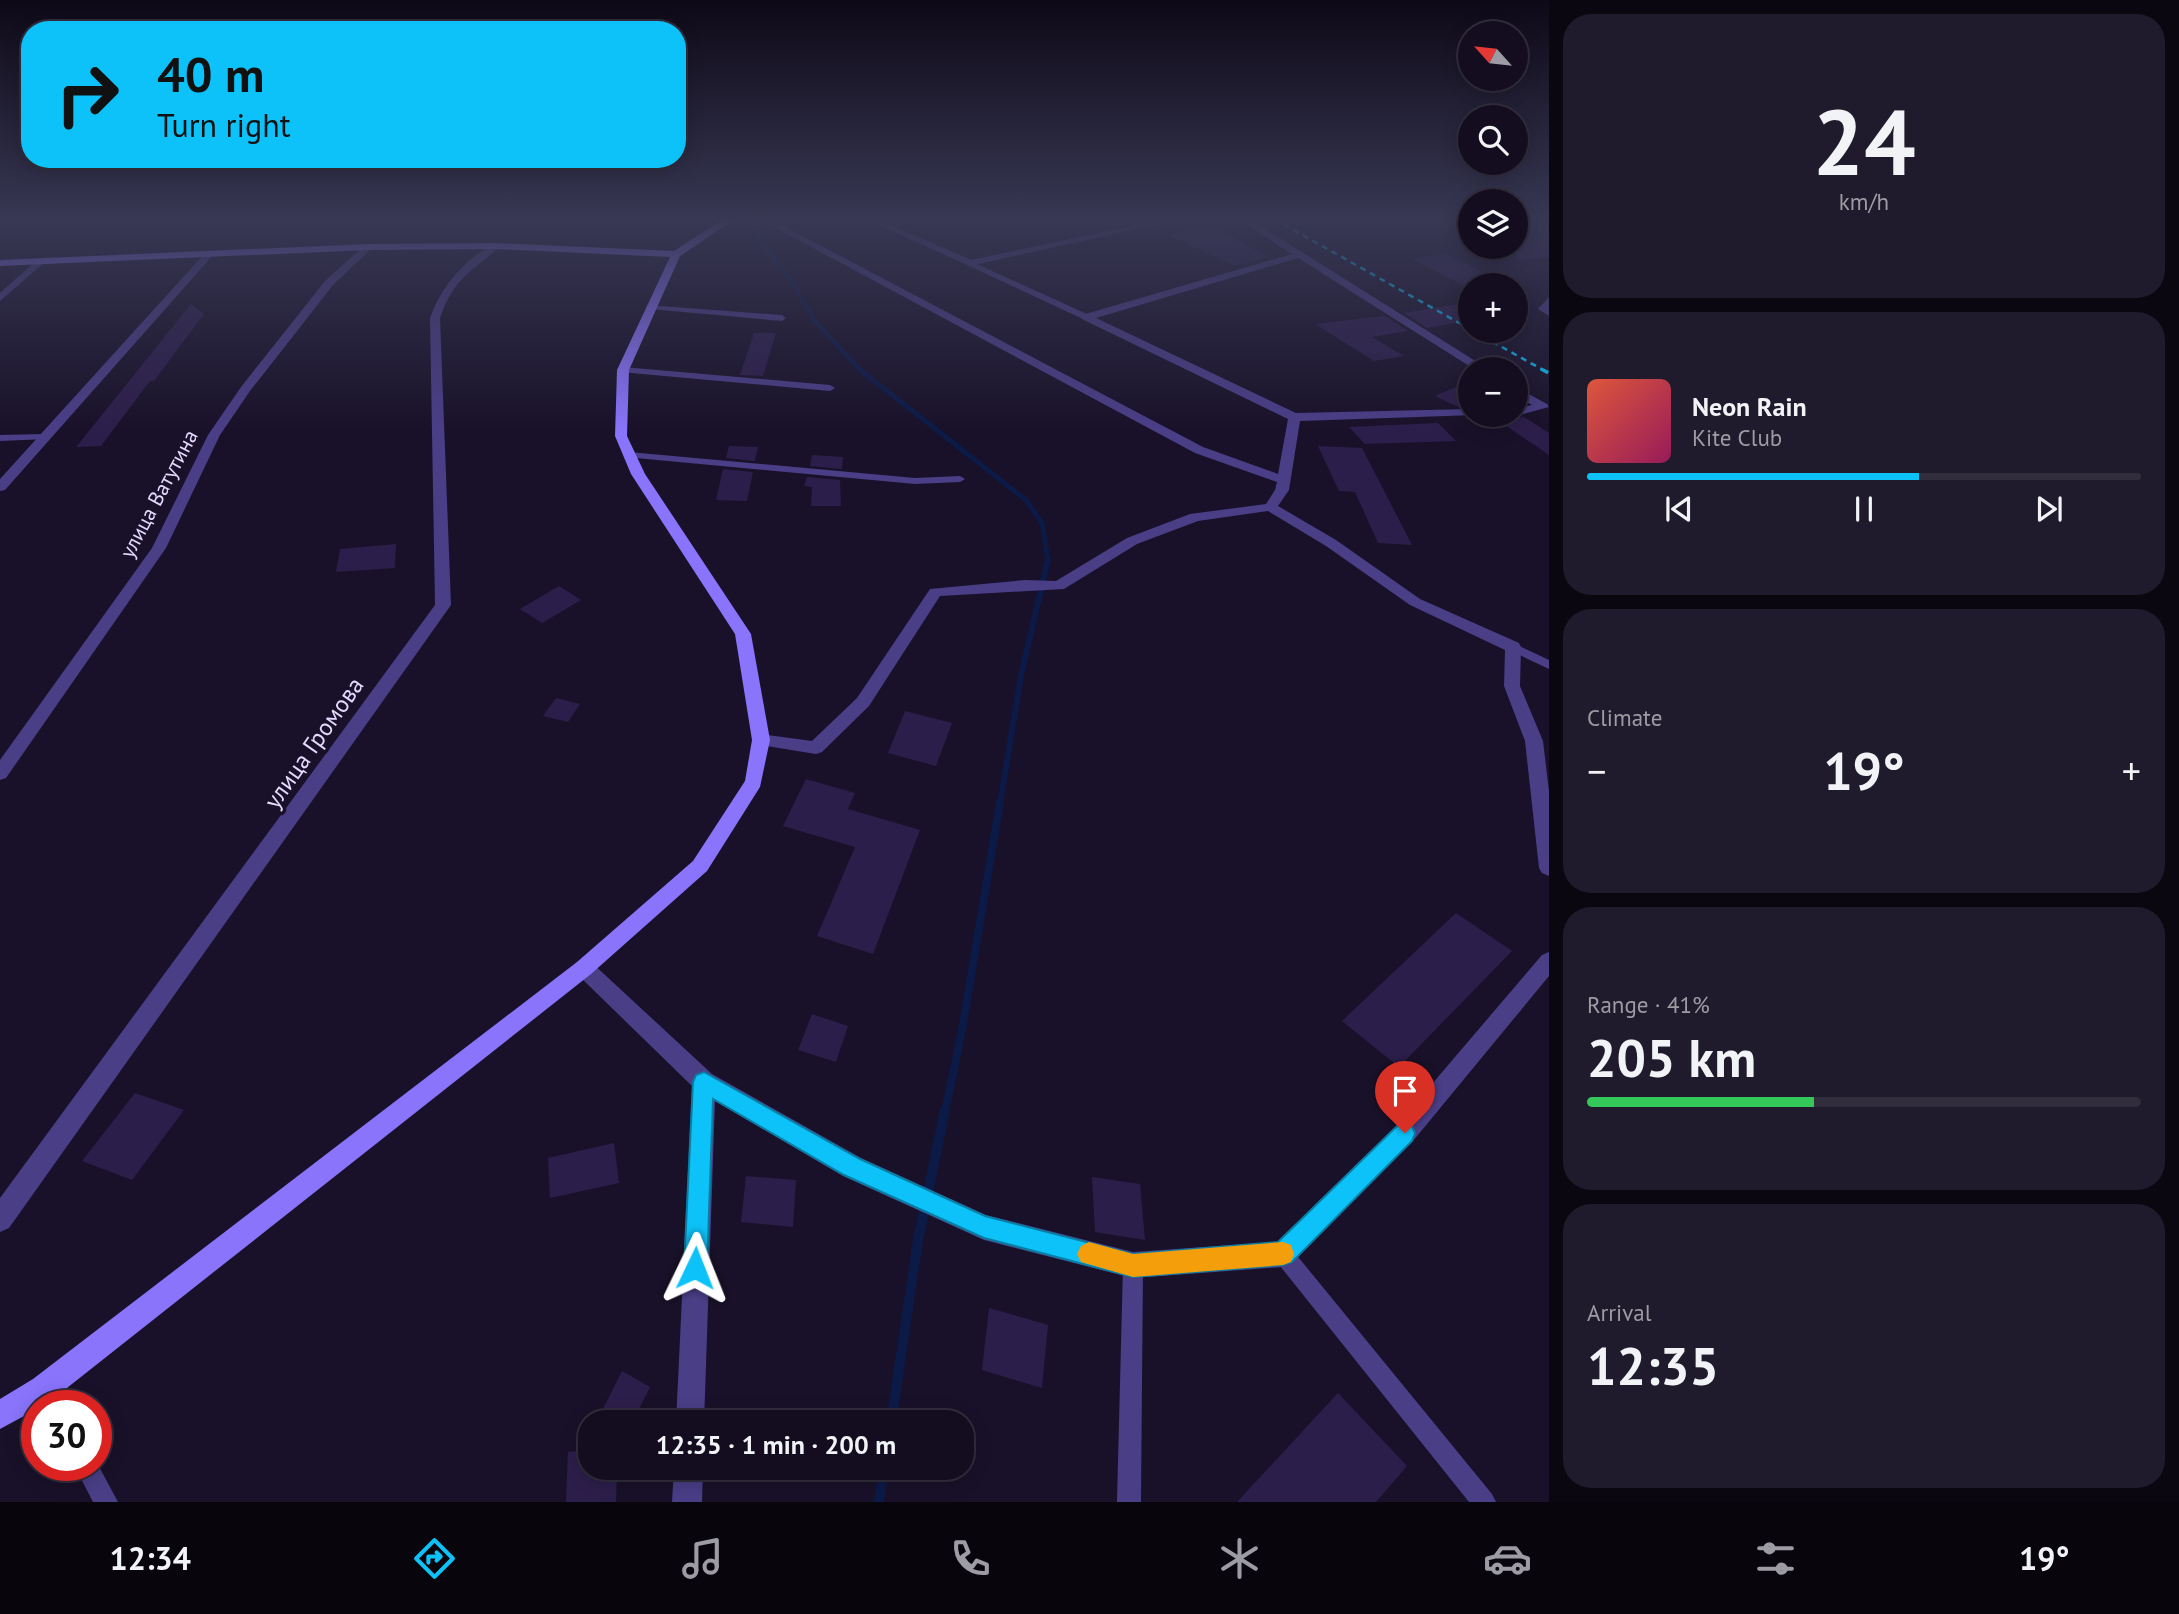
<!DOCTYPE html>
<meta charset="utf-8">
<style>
:root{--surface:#130d1f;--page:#201b2c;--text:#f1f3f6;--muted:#9d9ca4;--line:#322d3d;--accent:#0cc2f9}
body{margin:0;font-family:"PT Sans",sans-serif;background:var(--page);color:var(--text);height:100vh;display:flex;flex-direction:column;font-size:26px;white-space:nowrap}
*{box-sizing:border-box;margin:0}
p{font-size:23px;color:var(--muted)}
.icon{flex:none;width:38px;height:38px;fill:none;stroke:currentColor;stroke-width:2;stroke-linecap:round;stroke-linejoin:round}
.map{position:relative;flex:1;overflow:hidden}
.details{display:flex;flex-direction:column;gap:14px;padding:14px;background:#0a0711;width:630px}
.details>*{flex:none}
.hud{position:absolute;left:21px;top:21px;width:665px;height:147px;border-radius:28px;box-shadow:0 4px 18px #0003,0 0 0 2px var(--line);background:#0cc2f9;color:#111;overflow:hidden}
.needle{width:46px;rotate:297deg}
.buttons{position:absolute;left:1458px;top:21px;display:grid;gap:14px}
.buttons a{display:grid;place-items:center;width:70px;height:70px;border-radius:50%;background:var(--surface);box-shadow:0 4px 18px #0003,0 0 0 2px var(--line);font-size:35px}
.speed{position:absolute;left:21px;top:1390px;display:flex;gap:14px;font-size:35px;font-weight:700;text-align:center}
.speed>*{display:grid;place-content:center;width:91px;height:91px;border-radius:50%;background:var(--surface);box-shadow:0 4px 18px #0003,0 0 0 2px var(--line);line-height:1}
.speed .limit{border:10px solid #d22;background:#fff;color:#111}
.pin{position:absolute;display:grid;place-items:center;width:60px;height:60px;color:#fff;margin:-72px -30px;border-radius:50% 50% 50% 0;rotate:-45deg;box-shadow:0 0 7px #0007}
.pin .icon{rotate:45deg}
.me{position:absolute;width:77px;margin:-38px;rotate:2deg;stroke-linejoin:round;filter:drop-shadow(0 0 5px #0008)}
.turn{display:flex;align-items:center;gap:24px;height:147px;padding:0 21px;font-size:32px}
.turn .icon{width:91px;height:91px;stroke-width:2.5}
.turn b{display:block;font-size:49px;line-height:60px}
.big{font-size:52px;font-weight:800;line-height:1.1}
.details .card{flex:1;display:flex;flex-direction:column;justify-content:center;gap:10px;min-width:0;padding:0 24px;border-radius:28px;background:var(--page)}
.details .dial{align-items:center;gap:0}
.dial b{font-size:91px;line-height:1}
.song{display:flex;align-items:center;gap:21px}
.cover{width:84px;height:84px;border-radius:10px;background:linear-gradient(135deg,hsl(10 70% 55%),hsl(330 70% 35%))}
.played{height:7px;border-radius:4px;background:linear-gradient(90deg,var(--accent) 60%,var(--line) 60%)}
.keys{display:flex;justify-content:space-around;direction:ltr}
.heat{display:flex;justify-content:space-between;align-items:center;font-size:38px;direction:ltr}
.charge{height:10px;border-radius:5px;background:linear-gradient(90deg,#34c759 41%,var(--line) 0)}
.trip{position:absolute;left:578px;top:1410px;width:396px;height:70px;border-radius:28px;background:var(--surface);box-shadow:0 4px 18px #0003,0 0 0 2px var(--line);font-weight:800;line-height:70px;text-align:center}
.dock{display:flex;height:112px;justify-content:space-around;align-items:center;background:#08050c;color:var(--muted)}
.dock .icon{width:49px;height:49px}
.dock .current{color:var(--accent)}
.dock b{font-size:32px;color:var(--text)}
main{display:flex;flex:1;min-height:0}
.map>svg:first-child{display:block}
</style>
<main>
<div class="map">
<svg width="1549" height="1502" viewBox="0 0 1549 1502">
<rect width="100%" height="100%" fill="#191129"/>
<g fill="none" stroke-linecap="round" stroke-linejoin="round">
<path stroke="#0c1a47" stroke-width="4.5" d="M755 228 760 242 790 278 813 319 861 371"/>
<path stroke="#0c1a47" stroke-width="5" d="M859 369 1026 500 1042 523 1048 561"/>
<path stroke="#0c1a47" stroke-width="6" d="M1000 804 1021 675 1048 560"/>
<path stroke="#0c1a47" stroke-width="8" d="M945 1112 962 1030 1000 802"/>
<path stroke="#0c1a47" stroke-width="10" d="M891 1423 918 1240 945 1110
M879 1502 884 1468"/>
</g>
<path fill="#2c1e4a" d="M1516 219 1549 227V258L1516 260Z
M1210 225 1268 257 1235 266 1169 235Z
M1445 254 1497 279 1464 286 1412 259Z
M1470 302V320L1427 328 1404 313Z
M191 304 204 314 154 381H150L101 446 76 447Z
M1385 316 1408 331 1372 337 1404 356 1374 361 1315 324Z
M754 333H776L763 376 740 375Z
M1470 381V406L1458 407 1435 396Z
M1490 415H1510L1515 418 1524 417 1549 433V455Z
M1438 423 1456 441 1365 444 1349 427Z
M729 446 758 447 755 461 726 458Z
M1318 446 1362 448 1412 545 1378 543 1355 492 1339 491Z
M812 455 843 457 842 469 810 466Z
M723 469 753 472 747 501 716 500Z
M807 477 840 480 841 506H811L812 487 804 486Z
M396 544 395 568 336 572 340 549Z
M559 586 581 600 542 623 520 609Z
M556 698 580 704 568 722 543 716Z
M905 711 952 723 936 766 888 753Z
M806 779 855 793 848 809 920 830 873 954 817 936 855 847 783 826Z
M1456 913 1512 951 1399 1067 1342 1021Z
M812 1014 848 1026 836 1062 798 1050Z
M135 1093 184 1110 132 1180 82 1161Z
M614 1143 619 1183 550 1198 548 1158Z
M746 1176 796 1180 793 1227 741 1222Z
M1092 1177 1140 1184 1145 1240 1095 1232Z
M989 1308 1048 1325 1042 1388 982 1370Z
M622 1371 650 1387 632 1423H596Z
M1338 1393 1407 1466 1376 1502H1237Z
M590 1450V1468H617L616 1502H566L568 1452Z"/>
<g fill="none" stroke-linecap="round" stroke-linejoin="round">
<path fill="#4a3e87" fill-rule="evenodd" d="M970 261 1089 315 1090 317 1083 319 967 265 966 263Z
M647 305 782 315 786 318 782 321 650 309H647Z
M623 367 830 385 835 388 830 391 620 372 618 370Z
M43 434 48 437 47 439 0 441V435Z
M629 452 915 478 960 476 965 479 960 482 915 484 625 457V453Z
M1513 643 1549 660V669L1509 650 1507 647Z
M1283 1244 1290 1247 1492 1494 1496 1502H1469L1276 1261 1273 1254 1276 1247Z
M1133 1255 1140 1258 1143 1265 1141 1502H1117L1123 1265 1126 1258Z
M43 1378 51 1381 63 1405H40L32 1389 35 1381Z
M96 1461 118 1502H93L74 1465H96Z"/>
<path fill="#4a3e87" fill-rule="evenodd" d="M759 219H770L1203 447 1278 474 1288 419 1082 319V315L1292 254 1238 219H1249L1485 367 1487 369H1474L1298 258 1096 318 1296 413 1470 409V415H1475L1300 421 1289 490 1278 506 1336 540 1420 599 1519 643 1521 647 1520 686 1543 741 1549 791V876L1542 873 1539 868 1525 741 1504 686 1505 650 1410 605 1326 546 1268 511 1198 521 1137 544 1064 589 940 596 869 706 822 752 816 754 755 744 752 740 761 734 812 741 857 698 930 589 1025 580 1056 581 1127 538 1190 514 1266 504 1275 490 1277 482 1195 453Z
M865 219H877L971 260 1163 219H1181L970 266Z
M492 244 500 246C471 273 454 277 440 318L451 605 9 1228 0 1232V1198L435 605 430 318C442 285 462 263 492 244Z
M365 245 373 247 333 285 250 391 220 435 166 548 6 778 0 780V760L152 548 208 435 241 387 325 281Z
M206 252 214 254 5 490 0 491V479Z
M38 259 46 261 0 301V293Z
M1549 297V316L1538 309Z
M1516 387 1547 404 1549 407 1516 416 1513 415H1516V409L1532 405 1516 396Z
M1549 952V976L1413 1141 1292 1263 1283 1267 1133 1278 984 1240 843 1176 715 1101 704 1423H676L692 1086 577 974 574 968 577 962 584 959 591 962 712 1074 861 1158 986 1215 1133 1252 1277 1242 1397 1125 1542 955Z
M674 1468H703L702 1502H672Z"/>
<path fill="#8974fb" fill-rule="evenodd" d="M727 219H743L726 225 680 256 629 370 627 436 645 474 751 634 770 740 760 787 707 871 591 974 53 1399 37 1405V1409L0 1429V1399L33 1379 577 962 693 861 745 781 752 740 735 634 631 474 615 436 617 370 670 257 495 249 368 250 0 266V260L368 244 495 243 674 251 720 221Z"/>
<path stroke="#0cc2f9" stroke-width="2.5" stroke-dasharray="6 5" stroke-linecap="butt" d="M1274 219 1470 329
M1473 331 1545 371"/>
<path stroke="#0cc2f9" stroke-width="3.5" stroke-dasharray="8 6" stroke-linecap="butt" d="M1541 369 1549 373"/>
</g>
<linearGradient id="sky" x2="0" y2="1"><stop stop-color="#0e0917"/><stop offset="0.51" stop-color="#383854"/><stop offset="1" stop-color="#383854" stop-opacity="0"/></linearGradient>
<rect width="1549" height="430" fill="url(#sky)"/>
<path fill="#0cc2f9" stroke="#087ea2" stroke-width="2" d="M704 1072 860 1159 985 1216 1133 1254 1278 1242 1397 1126 1405 1123 1412 1126 1415 1133 1412 1141 1292 1262 1283 1265 1133 1277 984 1238 844 1175 713 1099 707 1268 704 1276 695 1279 687 1276 684 1268 693 1082 696 1075Z"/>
<path fill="#f59e0b" d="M1089 1242 1133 1254 1283 1242 1291 1245 1294 1254 1291 1262 1283 1265 1133 1277 1081 1262 1077 1254 1081 1246Z"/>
<g text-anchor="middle" stroke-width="7" stroke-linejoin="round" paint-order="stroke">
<g font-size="21" fill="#e3dbfe" stroke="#191129">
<text transform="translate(159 494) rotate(-62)" y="7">улица Ватутина</text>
</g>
<g font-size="24" fill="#e3dbfe" stroke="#191129">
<text transform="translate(314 743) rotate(-55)" y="8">улица Громова</text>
</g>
</g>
</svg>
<div class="buttons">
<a><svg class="needle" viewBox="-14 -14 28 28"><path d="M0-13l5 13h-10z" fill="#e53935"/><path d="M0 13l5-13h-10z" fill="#9d9ca4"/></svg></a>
<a><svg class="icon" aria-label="search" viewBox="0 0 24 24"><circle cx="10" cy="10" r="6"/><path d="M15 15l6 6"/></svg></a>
<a><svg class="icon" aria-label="layers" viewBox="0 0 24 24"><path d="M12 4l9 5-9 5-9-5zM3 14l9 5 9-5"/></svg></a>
<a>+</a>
<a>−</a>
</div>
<div class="speed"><div class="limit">30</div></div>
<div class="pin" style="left:1405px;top:1133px;background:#d93025"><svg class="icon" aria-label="arrive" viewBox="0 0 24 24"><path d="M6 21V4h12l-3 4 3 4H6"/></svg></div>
<svg class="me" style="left:695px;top:1268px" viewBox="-20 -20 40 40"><path d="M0-17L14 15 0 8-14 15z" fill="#0cc2f9" stroke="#fff" stroke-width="4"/></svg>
<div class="trip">12:35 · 1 min · 200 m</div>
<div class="hud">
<div class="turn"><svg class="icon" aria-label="right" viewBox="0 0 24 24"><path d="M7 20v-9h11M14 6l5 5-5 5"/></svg><div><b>40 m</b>Turn right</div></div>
</div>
</div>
<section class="details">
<div class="card dial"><b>24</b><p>km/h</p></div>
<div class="card">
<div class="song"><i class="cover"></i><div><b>Neon Rain</b><p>Kite Club</p></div></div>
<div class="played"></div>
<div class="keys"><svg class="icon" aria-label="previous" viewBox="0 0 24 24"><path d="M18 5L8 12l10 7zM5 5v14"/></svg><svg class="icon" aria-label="pause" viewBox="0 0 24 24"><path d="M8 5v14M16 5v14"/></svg><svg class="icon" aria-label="next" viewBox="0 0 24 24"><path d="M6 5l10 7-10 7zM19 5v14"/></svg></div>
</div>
<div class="card"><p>Climate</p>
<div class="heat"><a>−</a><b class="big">19°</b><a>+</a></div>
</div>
<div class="card"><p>Range · 41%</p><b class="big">205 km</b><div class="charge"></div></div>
<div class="card"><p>Arrival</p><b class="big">12:35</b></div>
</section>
</main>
<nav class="dock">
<b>12:34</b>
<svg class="icon current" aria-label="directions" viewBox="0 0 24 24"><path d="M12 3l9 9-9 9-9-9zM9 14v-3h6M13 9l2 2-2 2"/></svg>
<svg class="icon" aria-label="music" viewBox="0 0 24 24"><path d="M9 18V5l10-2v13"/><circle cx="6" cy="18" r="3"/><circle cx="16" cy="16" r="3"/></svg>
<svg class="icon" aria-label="phone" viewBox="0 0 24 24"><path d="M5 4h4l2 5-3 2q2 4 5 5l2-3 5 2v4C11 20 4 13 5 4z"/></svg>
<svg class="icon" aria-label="climate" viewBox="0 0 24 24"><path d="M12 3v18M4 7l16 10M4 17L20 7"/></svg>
<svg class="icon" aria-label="car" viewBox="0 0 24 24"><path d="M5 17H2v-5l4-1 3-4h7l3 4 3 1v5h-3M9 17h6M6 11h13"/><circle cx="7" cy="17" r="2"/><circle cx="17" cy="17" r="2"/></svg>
<svg class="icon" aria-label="filters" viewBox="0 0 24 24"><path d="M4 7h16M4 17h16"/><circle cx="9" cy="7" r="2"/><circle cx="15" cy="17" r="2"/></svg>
<b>19°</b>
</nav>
